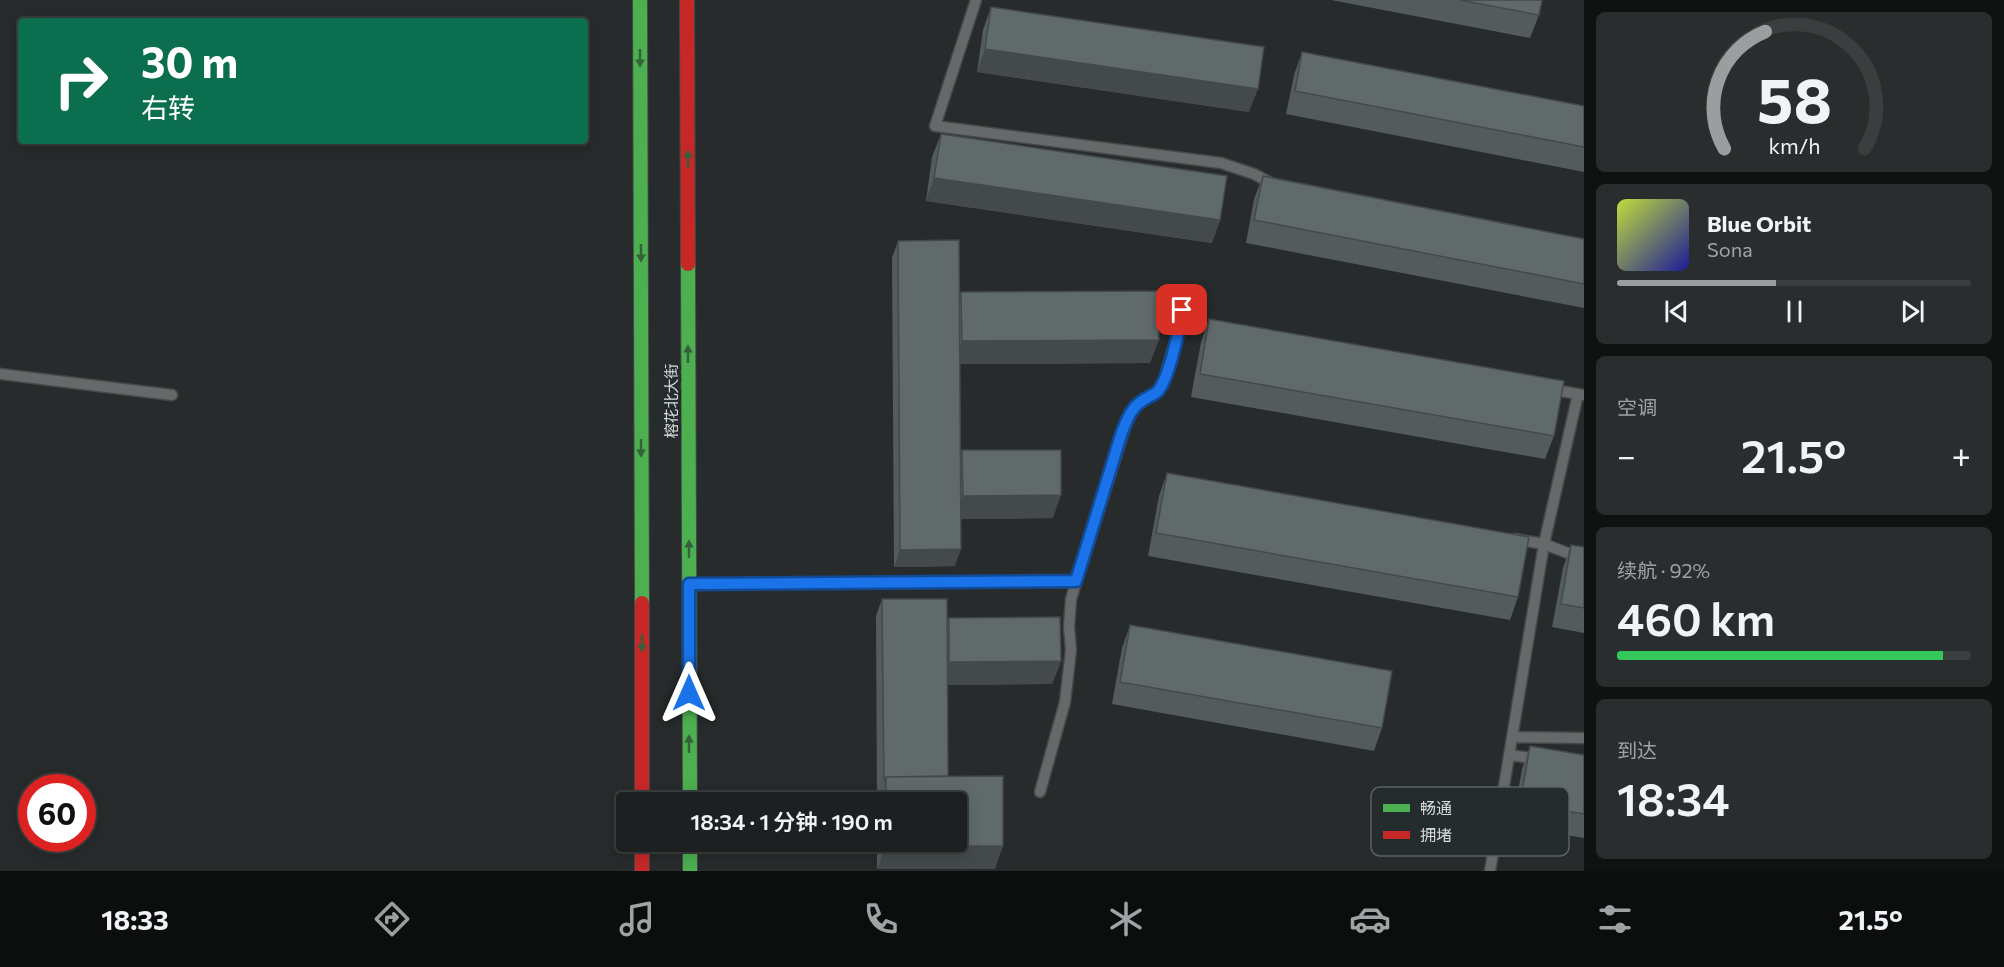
<!DOCTYPE html>
<html lang="zh">
<meta charset="utf-8">
<style>
:root{--surface:#1d2020;--page:#2a2d2d;--text:#f1f3f6;--muted:#a0a3a5;--line:#3b3e3e;--accent:#9a9e9f}
body{margin:0;font-family:Commissioner,"Noto Sans SC",sans-serif;background:var(--page);color:var(--text);height:100vh;display:flex;flex-direction:column;font-size:22px;white-space:nowrap}
*{box-sizing:border-box;margin:0}
p{font-size:20px;color:var(--muted)}
.icon{flex:none;width:33px;height:33px;fill:none;stroke:currentColor;stroke-width:2;stroke-linecap:round;stroke-linejoin:round}
.map{position:relative;flex:1;overflow:hidden}
.side{display:flex;flex-direction:column;gap:12px;padding:12px;background:#101212;width:420px}
.side>*{flex:none}
.top-card{position:absolute;left:18px;top:18px;width:570px;height:126px;border-radius:6px;box-shadow:0 3px 15px #0003,0 0 0 2px var(--line);background:#0b6e4f;color:#fff;overflow:hidden}
.speed{position:absolute;left:18px;top:774px;display:flex;gap:12px;font-size:30px;font-weight:700;text-align:center}
.speed>*{display:grid;place-content:center;width:78px;height:78px;border-radius:50%;background:var(--surface);box-shadow:0 3px 15px #0003,0 0 0 2px var(--line);line-height:1}
.speed .limit{border:9px solid #d22;background:#fff;color:#111}
.pin{position:absolute;display:grid;place-items:center;width:51px;height:51px;color:#fff;margin:-26px;border-radius:12px;box-shadow:0 3px 9px #0006}
.me{position:absolute;width:66px;margin:-33px;rotate:0deg;stroke-linejoin:round;filter:drop-shadow(0 0 4px #0008)}
.turn{display:flex;align-items:center;gap:21px;height:126px;padding:0 24px;font-size:27px}
.turn .icon{width:78px;height:78px;stroke-width:2.5}
.turn b{display:block;font-size:42px;line-height:51px}
.big{font-size:45px;font-weight:600;line-height:1.1}
.side .widget{flex:1;display:flex;flex-direction:column;justify-content:center;gap:9px;min-width:0;padding:0 21px;border-radius:9px;background:var(--page)}
.side .dial{align-items:center;gap:0}
.dial svg{height:156px;overflow:visible;fill:none;stroke:var(--line);stroke-width:7;stroke-linecap:round;text-anchor:middle}
.dial text{fill:var(--text);stroke:none}
.song{display:flex;align-items:center;gap:18px}
.cover{width:72px;height:72px;border-radius:9px;background:linear-gradient(135deg,hsl(70 70% 55%),hsl(240 70% 35%))}
.played{height:6px;border-radius:3px;background:linear-gradient(90deg,var(--accent) 45%,var(--line) 45%)}
.keys{display:flex;justify-content:space-around;direction:ltr}
.heat{display:flex;justify-content:space-between;align-items:center;font-size:33px;direction:ltr}
.charge{height:9px;border-radius:4px;background:linear-gradient(90deg,#34c759 92%,var(--line) 0)}
.trip{position:absolute;left:616px;top:792px;width:351px;height:60px;border-radius:6px;background:var(--surface);box-shadow:0 3px 15px #0003,0 0 0 2px var(--line);font-weight:600;line-height:60px;text-align:center}
.tabs{display:flex;height:96px;justify-content:space-around;align-items:center;background:#0c0d0d;color:var(--muted)}
.tabs .icon{width:42px;height:42px}
.tabs .selected{color:var(--accent)}
.tabs b{font-size:27px;color:var(--text)}
main{display:flex;flex:1;min-height:0}
.map>svg:first-child{display:block}
</style>
<main>
<div class="map">
<svg width="1584" height="871" viewBox="0 0 1584 871">
<rect width="100%" height="100%" fill="#272b2b"/>
<g fill="none" stroke-linecap="round" stroke-linejoin="round">
<defs>
<path id="lane" d="M976 0 935 126 1221 163 1254 174 1273 184
M0 374 172 395
M1549 389 1584 395
M1515 539 1544 544 1573 555 1584 556
M692 584 1076 581
M1512 737 1584 738
M1509 755 1539 759
M1040 792 1065 702 1071 650 1069 627 1071 599 1130 412 1140 402 1156 393 1163 383 1180 325 1182 310 1171 299H1145
M1490 871 1544 544 1578 394"/>
<path id="fast" d="M640 0 642 603
M688 264 690 802
M690 842V871"/>
<path id="jam" d="M687 0 688 264
M642 603V802
M642 842V871"/>
</defs>
<use href="#lane" stroke="#454848" stroke-width="13"/>
<use href="#fast" stroke="#454848" stroke-width="16"/>
<use href="#jam" stroke="#454848" stroke-width="16"/>
<use href="#lane" stroke="#66696a" stroke-width="10"/>
<use href="#fast" stroke="#4caf50" stroke-width="14"/>
<use href="#jam" stroke="#c62828" stroke-width="14"/>
</g>
<path fill="#535b5c" d="M1331 0H1542L1539 15 1530 38Z
M991 7 1249 112 977 72 983 30Z
M1302 52 1584 106V172L1286 114 1294 75Z
M941 134 1220 220 1212 243 926 201 932 157Z
M1263 176 1584 239V308L1246 243 1254 199Z
M898 241 959 298 961 292 1150 363 960 364V456L962 450 1053 518 961 519 955 566 894 567 892 258Z
M1209 319 1554 436 1545 459 1191 397 1201 342Z
M1167 473 1518 597 1510 620 1148 556 1159 496Z
M1571 545 1584 547V633L1552 627 1563 568Z
M882 599 947 624 949 618 1061 661 1052 684 947 685 948 776 995 869H877V842H957V802H877L876 616Z
M1130 625 1382 728 1374 751 1112 704 1122 648Z
M1530 746 1584 755V838L1512 826 1522 769Z"/>
<path fill="#444a4b" d="M985 49 1258 89 1249 112 977 72Z
M934 178 1220 220 1212 243 926 201Z
M1159 340 1150 363 953 364 962 341Z
M1061 495 1053 518 954 519 963 496Z
M961 549 955 566 894 567 900 550Z
M1061 661 1052 684 941 685 949 662Z
M886 846H1003L995 869H877Z"/>
<path fill="#616a6b" stroke="#444a4b" stroke-width="1.5" d="M1460 0H1542L1539 15Z
M991 7 1264 47 1258 89 985 49Z
M1302 52 1584 106V147L1295 91Z
M941 134 1227 176 1220 220 934 178Z
M1263 176 1584 239V284L1254 220Z
M959 240 961 549 900 550 898 241Z
M1158 291 1159 340 962 341 961 292Z
M1209 319 1564 381 1554 436 1200 374Z
M962 450H1061V495L963 496Z
M1167 473 1529 537 1518 597 1156 533Z
M1571 545 1584 547V608L1561 604Z
M882 599H947L948 776 886 777 884 782Z
M1060 617 1061 661 949 662V618Z
M1130 625 1392 671 1382 728 1120 682Z
M1530 746 1584 755V814L1520 803Z
M1003 776V846H886V842H957V802H886V777Z"/>
<defs><path id="oneway-solid" d="M-6-.8H1V-3.2L6.5 0L1 3.2V.8H-6Z" transform="scale(1.5)"/></defs>
<g fill="#35603b">
<use href="#oneway-solid" transform="translate(640 58) rotate(90)"/>
<use href="#oneway-solid" transform="translate(688 159) rotate(-90)"/>
<use href="#oneway-solid" transform="translate(641 253) rotate(90)"/>
<use href="#oneway-solid" transform="translate(688 354) rotate(-90)"/>
<use href="#oneway-solid" transform="translate(641 448) rotate(90)"/>
<use href="#oneway-solid" transform="translate(689 549) rotate(-90)"/>
<use href="#oneway-solid" transform="translate(642 643) rotate(90)"/>
<use href="#oneway-solid" transform="translate(689 744) rotate(-90)"/>
</g>
<g fill="none" stroke-linecap="round" stroke-linejoin="round">
<defs>
<path id="route" d="M689 693V584L1076 581 1122 432C1127 420 1131 408 1142 401 1147 397 1154 395 1158 391 1169 378 1180 328 1182 310"/>
</defs>
<use href="#route" stroke="#114b97" stroke-width="15"/>
<use href="#route" stroke="#1a73e8" stroke-width="10"/>
</g>
<g text-anchor="middle" stroke-width="6" stroke-linejoin="round" paint-order="stroke">
<g font-size="15" fill="#d8dcdd" stroke="#252c2d">
<text transform="translate(672 401) rotate(-90)" y="5">榕花北大街</text>
</g>
</g>
<rect x="1371" y="787" width="198" height="69" rx="9" fill="#252c2d" stroke="#5b6162" stroke-width="1.5"/>
<rect x="1383" y="804" width="27" height="8" fill="#4caf50"/>
<rect x="1383" y="831" width="27" height="8" fill="#c62828"/>
<g font-size="16" fill="#d8dcdd">
<text x="1420" y="814">畅通</text>
<text x="1420" y="841">拥堵</text>
</g>
</svg>
<div class="speed"><div class="limit">60</div></div>
<div class="pin" style="left:1182px;top:310px;background:#d93025"><svg class="icon" aria-label="arrive" viewBox="0 0 24 24"><path d="M6 21V4h12l-3 4 3 4H6"/></svg></div>
<svg class="me" style="left:689px;top:693px" viewBox="-20 -20 40 40"><path d="M0-17L14 15 0 8-14 15z" fill="#1a73e8" stroke="#fff" stroke-width="4"/></svg>
<div class="trip">18:34 · 1 分钟 · 190 m</div>
<div class="top-card">
<div class="turn"><svg class="icon" aria-label="right" viewBox="0 0 24 24"><path d="M7 20v-9h11M14 6l5 5-5 5"/></svg><div><b>30 m</b>右转</div></div>
</div>
</div>
<section class="side">
<div class="widget dial"><svg viewBox="0 0 100 80">
<path d="M14 69A42 42 0 1 1 86 69"/>
<path d="M14 69A42 42 0 0 1 35 9" stroke="#9a9e9f"/>
<text x="50" y="56" font-size="32" font-weight="700">58</text>
<text x="50" y="72" font-size="11">km/h</text>
</svg></div>
<div class="widget">
<div class="song"><i class="cover"></i><div><b>Blue Orbit</b><p>Sona</p></div></div>
<div class="played"></div>
<div class="keys"><svg class="icon" aria-label="previous" viewBox="0 0 24 24"><path d="M18 5L8 12l10 7zM5 5v14"/></svg><svg class="icon" aria-label="pause" viewBox="0 0 24 24"><path d="M8 5v14M16 5v14"/></svg><svg class="icon" aria-label="next" viewBox="0 0 24 24"><path d="M6 5l10 7-10 7zM19 5v14"/></svg></div>
</div>
<div class="widget"><p>空调</p>
<div class="heat"><a>−</a><b class="big">21.5°</b><a>+</a></div>
</div>
<div class="widget"><p>续航 · 92%</p><b class="big">460 km</b><div class="charge"></div></div>
<div class="widget"><p>到达</p><b class="big">18:34</b></div>
</section>
</main>
<nav class="tabs">
<b>18:33</b>
<svg class="icon selected" aria-label="directions" viewBox="0 0 24 24"><path d="M12 3l9 9-9 9-9-9zM9 14v-3h6M13 9l2 2-2 2"/></svg>
<svg class="icon" aria-label="music" viewBox="0 0 24 24"><path d="M9 18V5l10-2v13"/><circle cx="6" cy="18" r="3"/><circle cx="16" cy="16" r="3"/></svg>
<svg class="icon" aria-label="phone" viewBox="0 0 24 24"><path d="M5 4h4l2 5-3 2q2 4 5 5l2-3 5 2v4C11 20 4 13 5 4z"/></svg>
<svg class="icon" aria-label="climate" viewBox="0 0 24 24"><path d="M12 3v18M4 7l16 10M4 17L20 7"/></svg>
<svg class="icon" aria-label="car" viewBox="0 0 24 24"><path d="M5 17H2v-5l4-1 3-4h7l3 4 3 1v5h-3M9 17h6M6 11h13"/><circle cx="7" cy="17" r="2"/><circle cx="17" cy="17" r="2"/></svg>
<svg class="icon" aria-label="filters" viewBox="0 0 24 24"><path d="M4 7h16M4 17h16"/><circle cx="9" cy="7" r="2"/><circle cx="15" cy="17" r="2"/></svg>
<b>21.5°</b>
</nav>
